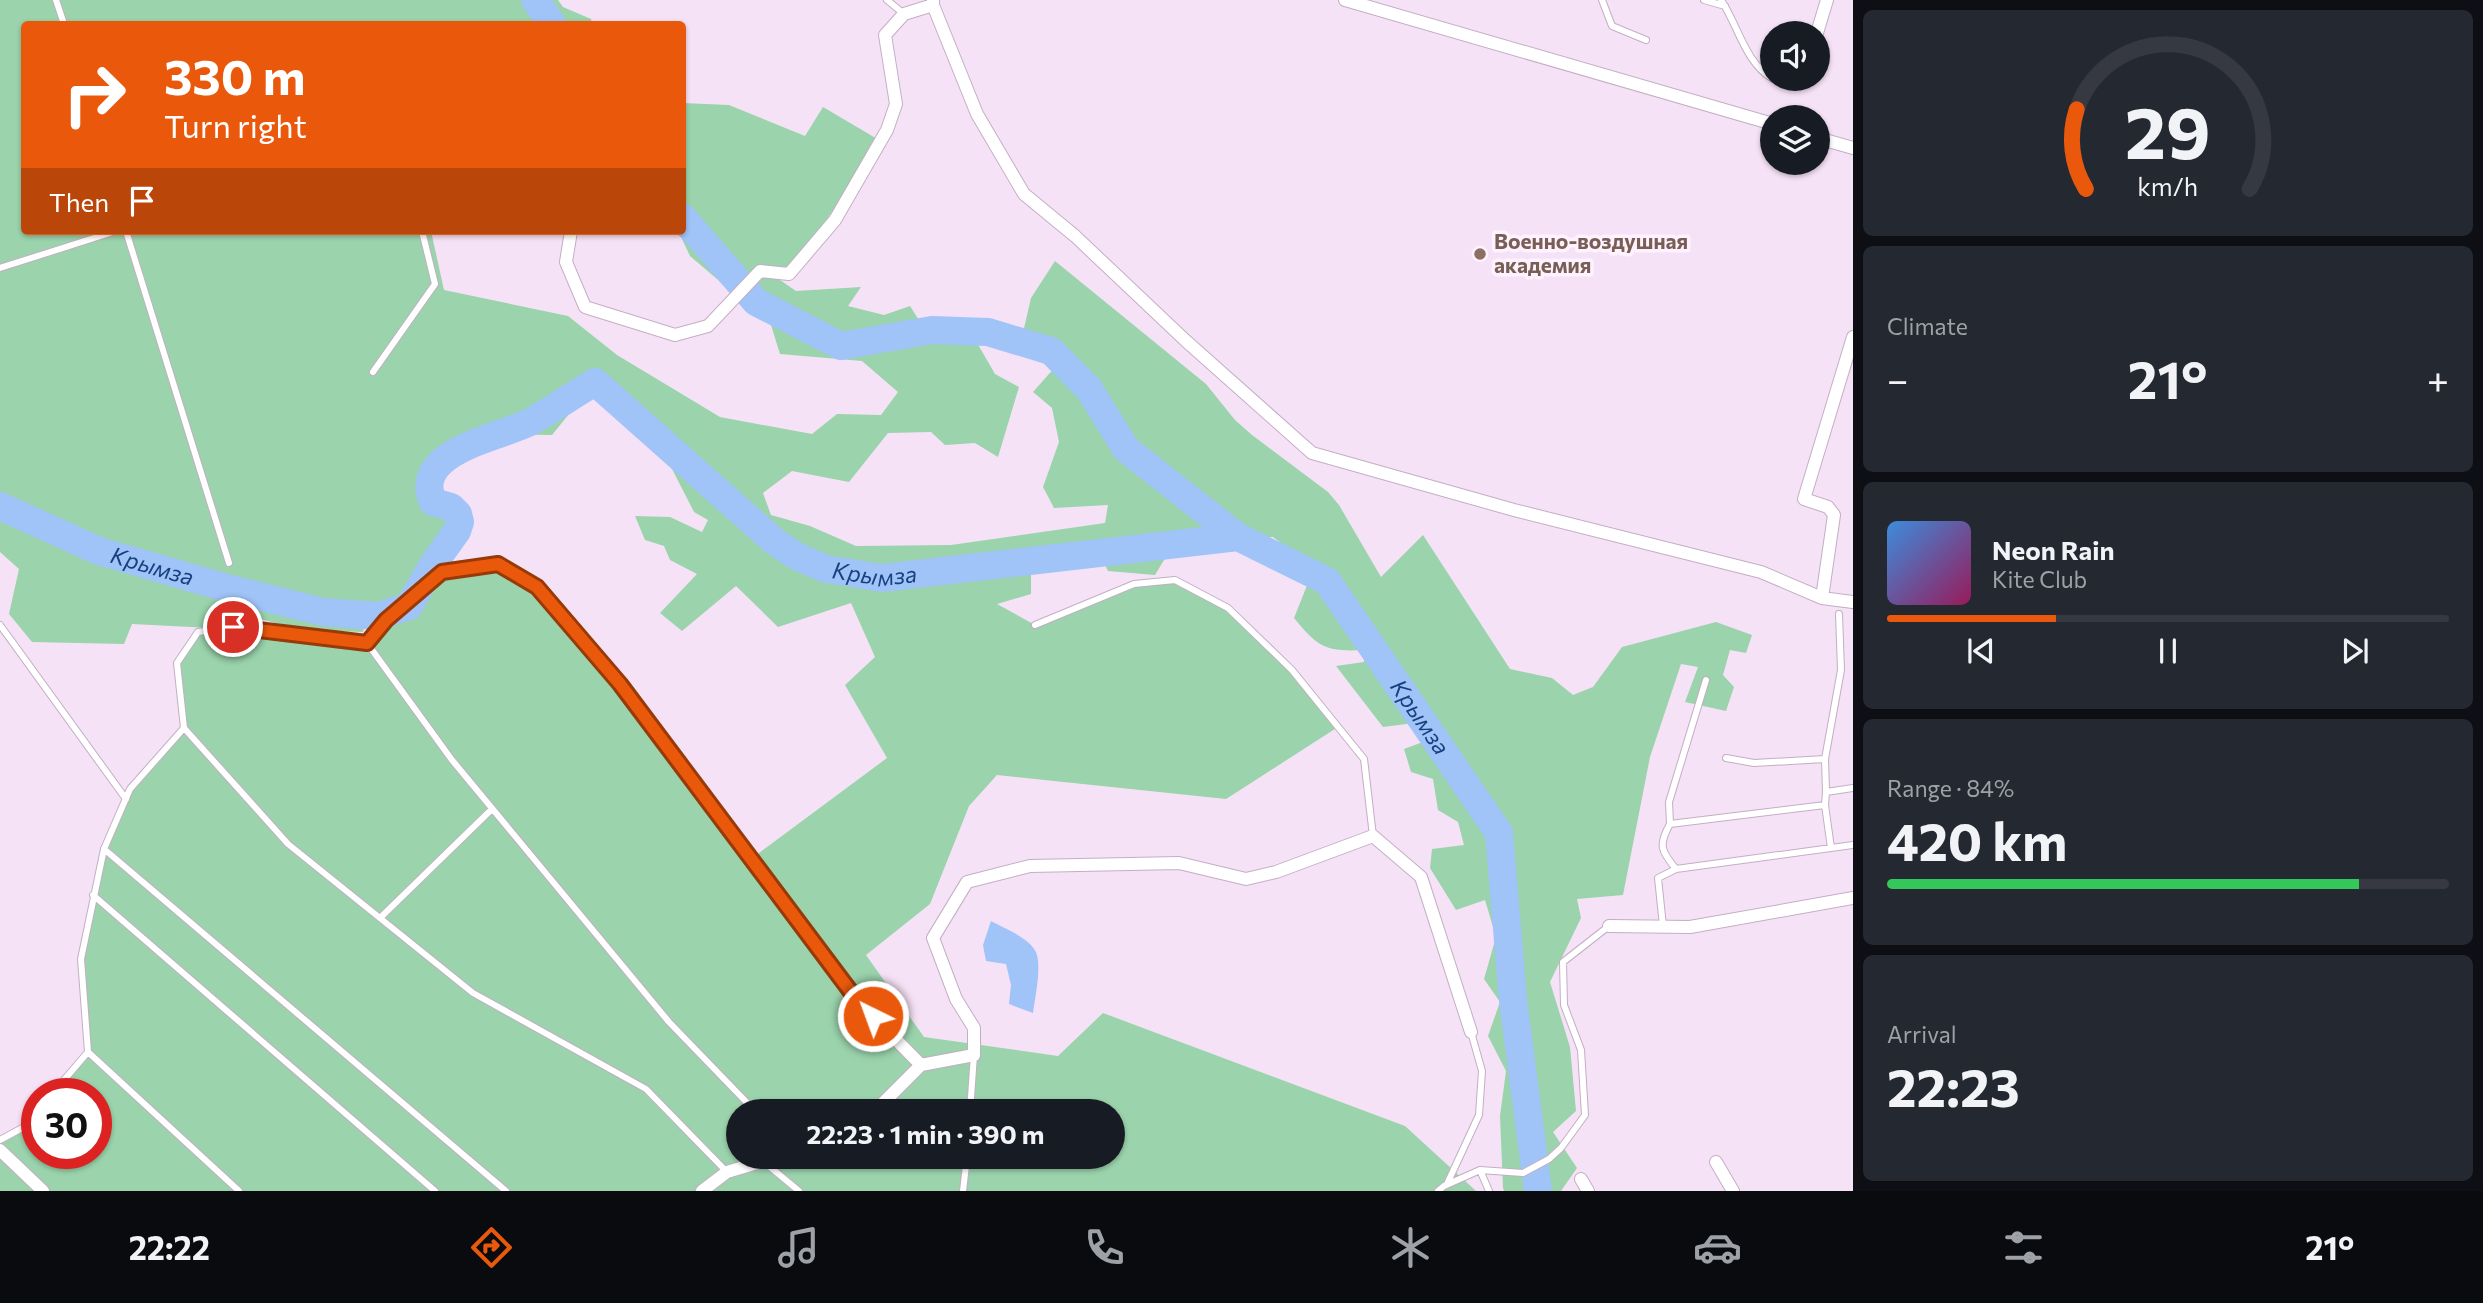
<!DOCTYPE html>
<meta charset="utf-8">
<style>
:root{--surface:#171b24;--page:#242831;--text:#f1f3f6;--muted:#9ea1a6;--line:#363941;--accent:#ea580c}
body{margin:0;font-family:Commissioner,sans-serif;background:var(--page);color:var(--text);height:100vh;display:flex;flex-direction:column;font-size:26px;white-space:nowrap}
*{box-sizing:border-box;margin:0}
p{font-size:23px;color:var(--muted)}
.icon{flex:none;width:38px;height:38px;fill:none;stroke:currentColor;stroke-width:2;stroke-linecap:round;stroke-linejoin:round}
.map{position:relative;flex:1;overflow:hidden}
.drawer{display:flex;flex-direction:column;gap:10px;padding:10px;background:#0d0f14;width:630px}
.drawer>*{flex:none}
.hud{position:absolute;left:21px;top:21px;width:665px;height:214px;border-radius:7px;box-shadow:0 2px 5px #0004;background:#ea580c;color:#fff;overflow:hidden}
.controls{position:absolute;left:1760px;top:21px;display:grid;gap:14px}
.controls a{display:grid;place-items:center;width:70px;height:70px;border-radius:50%;background:var(--surface);box-shadow:0 2px 5px #0004;font-size:35px}
.speed{position:absolute;left:21px;top:1078px;display:flex;gap:14px;font-size:35px;font-weight:700;text-align:center}
.speed>*{display:grid;place-content:center;width:91px;height:91px;border-radius:50%;background:var(--surface);box-shadow:0 2px 5px #0004;line-height:1}
.speed .limit{border:10px solid #d22;background:#fff;color:#111}
.pin{position:absolute;display:grid;place-items:center;width:60px;height:60px;color:#fff;margin:-30px;border:4px solid #fff;border-radius:50%;box-shadow:0 2px 7px #0007}
.me{position:absolute;width:77px;margin:-38px;rotate:318deg;stroke-linejoin:round;filter:drop-shadow(0 0 5px #0008)}
.turn{display:flex;align-items:center;gap:24px;height:147px;padding:0 28px;font-size:32px}
.turn .icon{width:91px;height:91px;stroke-width:2.5}
.turn b{display:block;font-size:49px;line-height:60px}
.then{display:flex;align-items:center;height:66px;padding:0 28px;background:#0003;gap:14px;font-size:26px}
.big{font-size:52px;font-weight:700;line-height:1.1}
.drawer .card{flex:1;display:flex;flex-direction:column;justify-content:center;gap:10px;min-width:0;padding:0 24px;border-radius:10px;background:var(--page)}
.drawer .dial{align-items:center;gap:0}
.dial svg{height:182px;overflow:visible;fill:none;stroke:var(--line);stroke-width:7;stroke-linecap:round;text-anchor:middle}
.dial text{fill:var(--text);stroke:none}
.song{display:flex;align-items:center;gap:21px}
.cover{width:84px;height:84px;border-radius:10px;background:linear-gradient(135deg,hsl(210 70% 55%),hsl(330 70% 35%))}
.played{height:7px;border-radius:4px;background:linear-gradient(90deg,var(--accent) 30%,var(--line) 30%)}
.keys{display:flex;justify-content:space-around;direction:ltr}
.heat{display:flex;justify-content:space-between;align-items:center;font-size:38px;direction:ltr}
.charge{height:10px;border-radius:5px;background:linear-gradient(90deg,#34c759 84%,var(--line) 0)}
.trip{position:absolute;left:726px;top:1099px;width:399px;height:70px;border-radius:35px;background:var(--surface);box-shadow:0 2px 5px #0004;font-weight:700;line-height:70px;text-align:center}
.menu{display:flex;height:112px;justify-content:space-around;align-items:center;background:#090b0e;color:var(--muted)}
.menu .icon{width:49px;height:49px}
.menu .current{color:var(--accent)}
.menu b{font-size:32px;color:var(--text)}
main{display:flex;flex:1;min-height:0}
.map>svg:first-child{display:block}
</style>
<main>
<div class="map">
<svg width="1853" height="1191" viewBox="0 0 1853 1191">
<rect width="100%" height="100%" fill="#f6e2f6"/>
<path fill="#9ad3ac" fill-rule="evenodd" d="M0 0H558L563 7 591 19 592 24H24V231H431L444 290 568 316 617 355 720 417 812 434 837 414 881 415 898 392 862 361 780 354 771 325 690 256 681 237 671 231H682L683 103 729 105 805 136 823 107 879 140 827 219 792 266 764 269 796 291 861 287 848 306 884 315 910 306 927 333 969 329 995 374 1019 387 998 457 975 443 945 445 931 432 888 433 849 482 792 471 763 493 771 515 810 526 856 546 951 545 1105 523 1108 505 1054 508 1043 487 1059 442 1052 408 1033 392 1056 366 1022 337 1031 298 1055 261 1206 384 1235 420 1252 435 1328 492 1339 505 1381 577 1423 535 1510 669 1552 678 1573 695 1593 687 1622 647 1716 622 1752 635 1746 653 1730 650 1723 675 1734 687 1726 711 1685 702 1698 667 1681 664 1650 757 1623 895 1577 899 1581 918 1550 982 1570 1047 1576 1111 1553 1132 1577 1168 1561 1191H1504L1503 1188 1500 1116 1506 1071 1488 1036 1500 1002 1484 979 1496 937 1485 900 1456 910 1430 868 1432 849 1464 845 1458 822 1438 810 1433 779 1411 772 1404 749 1431 739 1430 721 1383 727 1336 666 1364 662V650C1325 652 1318 647 1294 618L1314 568 1273 537 1176 540 1155 575 1108 571 1099 551 1031 550V594L997 604 1035 625 1134 584 1175 580 1228 608 1292 670 1338 727 1226 799 997 775 969 806 930 904 866 955 924 1037 1058 1056 1103 1013 1405 1126 1476 1191H0V1140L24 1127 37 1112V1153H96V1094H52L88 1052 81 959 104 849 130 789 184 728 177 663 198 632 233 627 367 643 392 614 367 616 363 632 301 630 238 613 211 628 132 624 124 644 32 642 9 614 19 569 0 552ZM595 382 644 414 694 512 708 520 702 532 670 517 635 516 645 540 664 546 670 560 697 574 660 613 682 631 736 586 778 627 851 603 875 657 845 685 887 758 751 859 537 587 498 563 472 566 477 560 452 570 443 571 448 521 441 482 487 434 552 435ZM738 1111H1113V1157H738Z"/>
<path fill="#a0c3f8" d="M991 921C1004 928 1029 938 1036 952 1042 967 1035 997 1033 1013L1009 1004 1011 985 1006 964 986 961 983 945Z"/>
<g fill="none" stroke-linecap="round" stroke-linejoin="round">
<g stroke="#a0c3f8" stroke-width="28">
<path d="M535 0 552 24"/>
<path d="M682 217 756 302 841 346 932 330 988 332 1051 351 1089 389 1126 449 1238 537"/>
<path id="s1" d="M0 506 99 551 223 587 323 612 378 616 409 606 434 563 457 531 460 522 458 514 451 507 433 502C410 451 502 437 530 422 552 410 573 395 595 382L774 541 796 556 826 569 882 578 1238 537 1327 581 1499 833 1513 1000 1538 1191"/>
</g>
<defs>
<path id="service" d="M56 0 64 24
M887 0 904 14
M1602 0 1612 26 1646 40
M1704 0 1725 6
M1721 0C1738 25 1745 63 1773 79
M1773 79 1785 81 1801 79
M126 231 229 563
M0 268 116 231
M373 372 435 284 422 231
M0 625 126 799
M1035 625 1134 584 1175 580 1228 608 1292 670 1364 759 1373 836
M1726 758 1754 763 1825 759
M1826 792 1825 759 1841 670 1839 614
M1825 805 1831 848
M1670 824 1669 802 1706 680
M104 849 506 1191
M1676 869C1661 851 1658 845 1670 824L1825 805 1826 792 1853 788
M93 895 435 1191
M380 918 492 809
M1663 926 1658 878 1676 869 1853 845
M88 1052 239 1191
M52 1094 88 1052 81 959 104 849 130 789 184 728
M970 1111 974 1055
M0 1140 24 1127 37 1112
M764 1162 799 1191
M1480 1170 1489 1191
M727 1172 646 1089 473 993 288 844 184 728 177 663 198 632 233 627 367 643 452 760 669 1022 755 1111
M1447 1184 1479 1115 1482 1071 1471 1032
M963 1191 967 1157
M1438 1191 1444 1186 1480 1170 1523 1173 1549 1159 1561 1148 1585 1115 1581 1050 1564 1005 1563 962 1609 926"/>
<path id="minor" d="M933 0V5L977 114 1024 194 1075 236 1186 341 1312 453 1514 510 1761 572 1822 598 1853 602
M1345 0 1773 124
M1817 33 1827 0
M1818 138 1853 148
M571 231 566 262 585 307 675 335 708 326 760 271 789 274 835 220 887 130 896 104 885 35 904 14 933 5
M1822 598 1834 515 1828 507 1804 499 1853 337
M367 643 386 620 442 572 498 563 537 587 620 684 857 1000 921 1065
M1609 926 1690 927 1853 898
M875 1111 921 1065 974 1055V1028L956 999 933 938 967 882 1030 866 1179 863 1246 879 1276 872 1373 836 1421 877 1471 1032
M0 1150 43 1191
M1716 1162 1733 1191
M1581 1179 1588 1191
M702 1191 727 1172 777 1157"/>
</defs>
<use href="#service" stroke="#c3afc3" stroke-width="8"/>
<use href="#minor" stroke="#c3afc3" stroke-width="14"/>
<use href="#service" stroke="#fff" stroke-width="6"/>
<use href="#minor" stroke="#fff" stroke-width="12"/>
</g>
<g fill="none" stroke-linecap="round" stroke-linejoin="round">
<defs>
<path id="route" d="M233 627 367 643 386 620 442 572 498 564 537 587 620 684 857 1000 873 1016"/>
</defs>
<use href="#route" stroke="#983908" stroke-width="18"/>
<use href="#route" stroke="#ea580c" stroke-width="12"/>
</g>
<circle fill="#8d6e63" stroke="#fef2ff" stroke-width="2.5" cx="1480" cy="254" r="7"/>
<g text-anchor="middle" stroke-width="7" stroke-linejoin="round" paint-order="stroke">
<g font-size="21" font-weight="bold" fill="#785e54" stroke="#fef2ff" text-anchor="start">
<text x="1494" y="249">Военно-воздушная<tspan x="1494" dy="24">академия</tspan></text>
</g>
<g font-size="23" font-style="italic" fill="#18417f" stroke="#fef2ff">
<text dy="8" stroke="none"><textPath href="#s1" startOffset="164">Крымза</textPath></text>
<text dy="8" stroke="none"><textPath href="#s1" startOffset="1130">Крымза</textPath></text>
<text dy="8" stroke="none"><textPath href="#s1" startOffset="1760">Крымза</textPath></text>
</g>
</g>
</svg>
<div class="controls">
<a><svg class="icon" aria-label="sound" viewBox="0 0 24 24"><path d="M4 9h4l5-4v14l-5-4H4zM17 9q2 3 0 6"/></svg></a>
<a><svg class="icon" aria-label="layers" viewBox="0 0 24 24"><path d="M12 4l9 5-9 5-9-5zM3 14l9 5 9-5"/></svg></a>
</div>
<div class="speed"><div class="limit">30</div></div>
<div class="pin" style="left:233px;top:627px;background:#d93025"><svg class="icon" aria-label="arrive" viewBox="0 0 24 24"><path d="M6 21V4h12l-3 4 3 4H6"/></svg></div>
<svg class="me" style="left:873px;top:1016px" viewBox="-20 -20 40 40"><circle r="17" fill="#ea580c" stroke="#fff" stroke-width="3"/><path d="M0-11L8 9 0 5-8 9z" fill="#fff"/></svg>
<div class="trip">22:23 · 1 min · 390 m</div>
<div class="hud">
<div class="turn"><svg class="icon" aria-label="right" viewBox="0 0 24 24"><path d="M7 20v-9h11M14 6l5 5-5 5"/></svg><div><b>330 m</b>Turn right</div></div>
<div class="then">Then<svg class="icon" aria-label="arrive" viewBox="0 0 24 24"><path d="M6 21V4h12l-3 4 3 4H6"/></svg></div>
</div>
</div>
<section class="drawer">
<div class="card dial"><svg viewBox="0 0 100 80">
<path d="M14 69A42 42 0 1 1 86 69"/>
<path d="M14 69A42 42 0 0 1 10 34" stroke="#ea580c"/>
<text x="50" y="56" font-size="32" font-weight="700">29</text>
<text x="50" y="72" font-size="11">km/h</text>
</svg></div>
<div class="card"><p>Climate</p>
<div class="heat"><a>−</a><b class="big">21°</b><a>+</a></div>
</div>
<div class="card">
<div class="song"><i class="cover"></i><div><b>Neon Rain</b><p>Kite Club</p></div></div>
<div class="played"></div>
<div class="keys"><svg class="icon" aria-label="previous" viewBox="0 0 24 24"><path d="M18 5L8 12l10 7zM5 5v14"/></svg><svg class="icon" aria-label="pause" viewBox="0 0 24 24"><path d="M8 5v14M16 5v14"/></svg><svg class="icon" aria-label="next" viewBox="0 0 24 24"><path d="M6 5l10 7-10 7zM19 5v14"/></svg></div>
</div>
<div class="card"><p>Range · 84%</p><b class="big">420 km</b><div class="charge"></div></div>
<div class="card"><p>Arrival</p><b class="big">22:23</b></div>
</section>
</main>
<nav class="menu">
<b>22:22</b>
<svg class="icon current" aria-label="directions" viewBox="0 0 24 24"><path d="M12 3l9 9-9 9-9-9zM9 14v-3h6M13 9l2 2-2 2"/></svg>
<svg class="icon" aria-label="music" viewBox="0 0 24 24"><path d="M9 18V5l10-2v13"/><circle cx="6" cy="18" r="3"/><circle cx="16" cy="16" r="3"/></svg>
<svg class="icon" aria-label="phone" viewBox="0 0 24 24"><path d="M5 4h4l2 5-3 2q2 4 5 5l2-3 5 2v4C11 20 4 13 5 4z"/></svg>
<svg class="icon" aria-label="climate" viewBox="0 0 24 24"><path d="M12 3v18M4 7l16 10M4 17L20 7"/></svg>
<svg class="icon" aria-label="car" viewBox="0 0 24 24"><path d="M5 17H2v-5l4-1 3-4h7l3 4 3 1v5h-3M9 17h6M6 11h13"/><circle cx="7" cy="17" r="2"/><circle cx="17" cy="17" r="2"/></svg>
<svg class="icon" aria-label="filters" viewBox="0 0 24 24"><path d="M4 7h16M4 17h16"/><circle cx="9" cy="7" r="2"/><circle cx="15" cy="17" r="2"/></svg>
<b>21°</b>
</nav>
